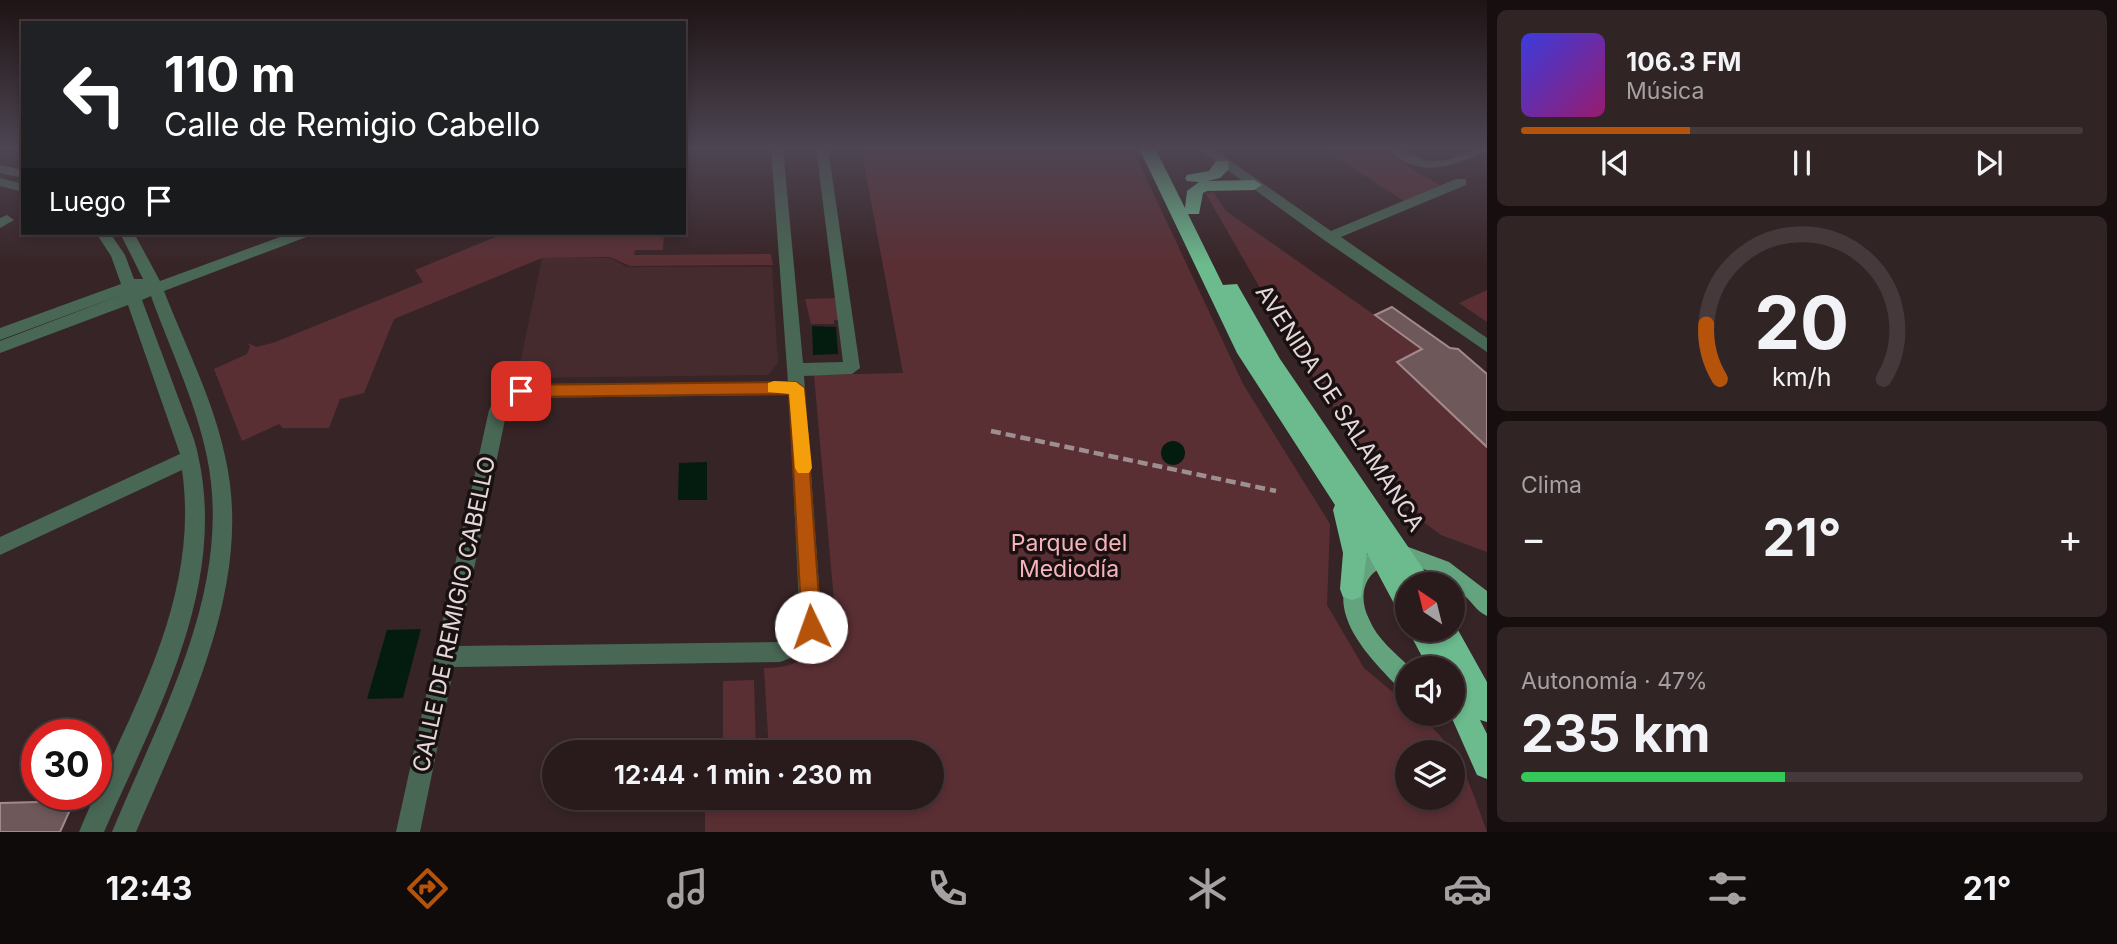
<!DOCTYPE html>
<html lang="es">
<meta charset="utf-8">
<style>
:root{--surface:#291b1c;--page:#312425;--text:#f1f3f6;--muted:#a5a1a3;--line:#45393b;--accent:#b45309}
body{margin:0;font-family:Inter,sans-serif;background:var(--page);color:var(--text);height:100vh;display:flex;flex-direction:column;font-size:26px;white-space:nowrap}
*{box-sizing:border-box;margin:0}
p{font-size:23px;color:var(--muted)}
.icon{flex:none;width:38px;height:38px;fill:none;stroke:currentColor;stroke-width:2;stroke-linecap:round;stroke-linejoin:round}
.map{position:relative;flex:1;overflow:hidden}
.sheet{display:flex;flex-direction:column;gap:10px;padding:10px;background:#170f0f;width:630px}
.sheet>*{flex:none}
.banner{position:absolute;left:21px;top:21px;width:665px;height:214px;border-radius:0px;box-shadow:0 4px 10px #0003,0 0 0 2px var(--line);background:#202124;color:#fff;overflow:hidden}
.needle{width:46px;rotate:325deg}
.controls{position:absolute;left:1395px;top:572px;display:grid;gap:14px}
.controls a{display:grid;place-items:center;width:70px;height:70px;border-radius:50%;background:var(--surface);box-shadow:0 4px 10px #0003,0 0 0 2px var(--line);font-size:35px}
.speed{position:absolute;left:21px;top:719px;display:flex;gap:14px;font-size:35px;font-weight:700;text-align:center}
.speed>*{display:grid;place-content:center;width:91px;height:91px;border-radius:50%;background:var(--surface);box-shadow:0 4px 10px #0003,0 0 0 2px var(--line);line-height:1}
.speed .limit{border:10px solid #d22;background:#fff;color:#111}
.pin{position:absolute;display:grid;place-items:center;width:60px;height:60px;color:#fff;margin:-30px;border-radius:14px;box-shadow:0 4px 10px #0006}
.me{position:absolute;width:77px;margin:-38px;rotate:357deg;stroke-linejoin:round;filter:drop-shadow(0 0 5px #0008)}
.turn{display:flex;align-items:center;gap:24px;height:147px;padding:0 28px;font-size:32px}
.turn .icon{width:91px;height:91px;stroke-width:2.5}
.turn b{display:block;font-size:49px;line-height:60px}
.then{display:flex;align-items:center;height:66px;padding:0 28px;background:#0003;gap:14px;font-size:26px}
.big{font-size:52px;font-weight:700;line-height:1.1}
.sheet .widget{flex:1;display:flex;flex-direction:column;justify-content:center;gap:10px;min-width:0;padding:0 24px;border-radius:10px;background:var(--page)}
.sheet .dial{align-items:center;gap:0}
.dial svg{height:182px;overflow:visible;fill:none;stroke:var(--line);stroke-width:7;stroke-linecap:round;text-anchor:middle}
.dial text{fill:var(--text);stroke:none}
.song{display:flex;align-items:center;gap:21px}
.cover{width:84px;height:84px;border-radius:10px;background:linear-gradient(135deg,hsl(240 70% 55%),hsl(320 70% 35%))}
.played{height:7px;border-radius:4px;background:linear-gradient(90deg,var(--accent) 30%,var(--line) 30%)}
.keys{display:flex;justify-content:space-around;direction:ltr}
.heat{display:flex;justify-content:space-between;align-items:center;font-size:38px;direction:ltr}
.charge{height:10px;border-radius:5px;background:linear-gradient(90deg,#34c759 47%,var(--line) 0)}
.trip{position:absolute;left:542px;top:740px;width:402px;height:70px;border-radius:35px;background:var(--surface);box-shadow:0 4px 10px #0003,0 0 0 2px var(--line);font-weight:700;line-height:70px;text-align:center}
.tabs{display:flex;height:112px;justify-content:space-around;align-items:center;background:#100b0b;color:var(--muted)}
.tabs .icon{width:49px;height:49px}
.tabs .active{color:var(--accent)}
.tabs b{font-size:32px;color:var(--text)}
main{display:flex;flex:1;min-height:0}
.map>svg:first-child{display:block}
</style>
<main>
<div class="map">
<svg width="1487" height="832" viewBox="0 0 1487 832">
<rect width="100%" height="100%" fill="#372426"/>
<path fill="#462b2e" d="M542 258H610L627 267H772L778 363 768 375 517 378Z"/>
<path fill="#5a2f34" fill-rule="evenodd" d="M861 148H1132L1243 384 1330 524 1327 605 1364 668 1407 704V714H1418C1462 752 1468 780 1487 832H705V798H933V752H769L764 668C801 669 829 649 835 612L814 375 903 373ZM1407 752H1452V798H1407Z
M1321 148H1378L1441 186 1404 201Z
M1213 192 1226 211 1423 349 1398 362 1487 447V552L1441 535 1410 512 1376 471 1298 354 1206 194Z
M505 233H664L663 250H635L634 255 771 254 773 265 630 266 610 257 542 258 394 319 364 393 340 399 329 428H283L279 424 242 441 214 369 247 354 250 347 248 343 256 347 273 343 423 282 415 270Z
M1487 290V322L1459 303Z
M838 298 841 320H834V324H811L805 299Z
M754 680 756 751 723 752V681Z"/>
<path fill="#041c0f" d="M812 326 836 327 838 354 813 355Z
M1161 453a12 12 0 1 1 24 0a12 12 0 1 1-24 0Z
M707 462V500H678L679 463Z
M421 629 403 698 367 699 387 630Z"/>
<path fill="#6e585a" stroke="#a28a8c" stroke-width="2" d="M1392 307 1450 348 1458 349 1487 374V447L1397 362 1422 349 1375 315Z
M74 801 60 832H0V803Z"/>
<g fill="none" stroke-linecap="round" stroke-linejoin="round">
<path fill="#496755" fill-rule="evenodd" d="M771 148H783L803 363 843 362 816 148H828L860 368 852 374 804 376 822 627C813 647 800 655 780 662L454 667 420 832H396L489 410 499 392 521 384 788 382ZM789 395 800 625 780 642 458 646 507 410 511 402 522 398Z
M1197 148H1212L1331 231 1456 179H1466V185L1341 237 1487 338V352L1324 240Z
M1386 148C1408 148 1415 160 1433 161 1452 162 1468 148 1487 148V151C1451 167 1419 180 1386 148Z
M0 165 23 170V178L0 173Z
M0 178 23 184V192L0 186Z
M7 215 14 220 0 228V218Z
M96 233H110L125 255 134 279H143L145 283 120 233H134L160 281 291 233H311L309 236 164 291C185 345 213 399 225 456 255 585 185 716 136 832H112C160 715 234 589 207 457 196 402 170 349 151 296L142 300C155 335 168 370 181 405 187 422 195 438 198 455 228 588 155 715 104 832H79C127 715 201 603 182 470L0 555V537L180 454 128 305 0 353V341L124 294 0 340V328L121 284 111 256Z"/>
<path fill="#63a37e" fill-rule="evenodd" d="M1403 545 1449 562 1487 591V616C1478 612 1474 605 1467 598 1453 585 1437 573 1418 567 1380 554 1351 581 1369 619 1377 639 1396 654 1411 668H1407V691L1399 688C1369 657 1321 610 1355 566 1367 549 1384 546 1403 545Z"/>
<path fill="#6cbb8e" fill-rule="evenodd" d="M1139 148H1155L1185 208 1187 191 1199 182 1187 181 1185 178 1187 175 1209 171 1216 161H1228L1229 169 1220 178 1207 181 1254 180 1262 185 1254 190 1207 191 1203 193 1199 214H1188L1223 285 1237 284 1280 359 1428 576 1431 584H1407V615L1398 611 1367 553 1361 597 1352 600 1343 597 1340 589 1343 553 1333 510 1335 505 1237 353Z
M1453 621 1487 682V722L1480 720 1487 734V779L1477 775 1450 714H1452V676L1456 677 1452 668H1428L1408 630H1452Z"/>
<path stroke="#9d8e8f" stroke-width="4.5" stroke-dasharray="10 5" stroke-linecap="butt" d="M991 431 1276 491"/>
</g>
<linearGradient id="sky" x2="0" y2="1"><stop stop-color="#1e1415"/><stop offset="0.56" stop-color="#4d4552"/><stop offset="1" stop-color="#4d4552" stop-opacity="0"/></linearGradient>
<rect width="1487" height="265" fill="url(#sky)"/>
<path fill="#b45309" stroke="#753606" stroke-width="2" d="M796 382 804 388 821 627 818 633 811 636 805 633 802 627 789 394 521 397 513 391 521 385Z"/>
<path fill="#f59e0b" d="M774 381 796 382 804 388 812 468 809 473H798L795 468 789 394 768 392V383Z"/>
<g text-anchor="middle" stroke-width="7" stroke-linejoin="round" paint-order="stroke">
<g font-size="23" fill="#e4d7d8" stroke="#191011">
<text transform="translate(1340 408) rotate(57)" y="8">AVENIDA DE SALAMANCA</text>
<text transform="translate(454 614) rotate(-78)" y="8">CALLE DE REMIGIO CABELLO</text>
</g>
<g font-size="23" fill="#f7b3ba" stroke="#191011">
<text x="1069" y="551">Parque del<tspan x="1069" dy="26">Mediodía</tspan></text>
</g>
</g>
</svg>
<div class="controls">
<a><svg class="needle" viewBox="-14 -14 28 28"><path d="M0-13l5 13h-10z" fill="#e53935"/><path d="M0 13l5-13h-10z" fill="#a5a1a3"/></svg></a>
<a><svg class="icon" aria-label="sound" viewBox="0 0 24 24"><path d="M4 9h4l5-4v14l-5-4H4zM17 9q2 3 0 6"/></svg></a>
<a><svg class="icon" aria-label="layers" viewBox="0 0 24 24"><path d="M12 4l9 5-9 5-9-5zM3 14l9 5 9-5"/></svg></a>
</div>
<div class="speed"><div class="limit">30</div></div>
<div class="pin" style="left:521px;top:391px;background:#d93025"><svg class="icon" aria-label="arrive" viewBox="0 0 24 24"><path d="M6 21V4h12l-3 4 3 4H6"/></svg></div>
<svg class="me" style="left:811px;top:627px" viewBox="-20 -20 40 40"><circle r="19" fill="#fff"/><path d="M0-13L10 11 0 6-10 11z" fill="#b45309"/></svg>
<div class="trip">12:44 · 1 min · 230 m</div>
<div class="banner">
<div class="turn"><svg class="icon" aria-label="left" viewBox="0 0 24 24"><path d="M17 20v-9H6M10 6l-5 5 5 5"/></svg><div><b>110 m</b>Calle de Remigio Cabello</div></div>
<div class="then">Luego<svg class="icon" aria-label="arrive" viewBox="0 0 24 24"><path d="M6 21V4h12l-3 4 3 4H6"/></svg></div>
</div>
</div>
<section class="sheet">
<div class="widget">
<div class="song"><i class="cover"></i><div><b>106.3 FM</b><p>Música</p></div></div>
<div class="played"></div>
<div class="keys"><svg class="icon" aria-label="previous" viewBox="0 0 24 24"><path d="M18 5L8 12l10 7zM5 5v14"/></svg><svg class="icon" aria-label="pause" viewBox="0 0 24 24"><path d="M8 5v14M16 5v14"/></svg><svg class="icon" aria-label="next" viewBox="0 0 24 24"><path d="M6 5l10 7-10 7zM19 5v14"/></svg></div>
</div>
<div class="widget dial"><svg viewBox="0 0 100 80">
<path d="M14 69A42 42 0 1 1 86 69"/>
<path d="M14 69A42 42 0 0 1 8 45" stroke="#b45309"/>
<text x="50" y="56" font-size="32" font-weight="700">20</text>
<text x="50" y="72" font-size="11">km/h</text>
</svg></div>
<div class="widget"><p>Clima</p>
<div class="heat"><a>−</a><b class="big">21°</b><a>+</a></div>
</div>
<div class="widget"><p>Autonomía · 47%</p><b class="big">235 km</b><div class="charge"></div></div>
</section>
</main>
<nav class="tabs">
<b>12:43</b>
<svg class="icon active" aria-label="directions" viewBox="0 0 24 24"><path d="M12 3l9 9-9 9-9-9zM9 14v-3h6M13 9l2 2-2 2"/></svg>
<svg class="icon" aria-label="music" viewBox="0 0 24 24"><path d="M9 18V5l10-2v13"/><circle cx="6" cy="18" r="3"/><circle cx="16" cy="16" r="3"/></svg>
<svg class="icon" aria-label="phone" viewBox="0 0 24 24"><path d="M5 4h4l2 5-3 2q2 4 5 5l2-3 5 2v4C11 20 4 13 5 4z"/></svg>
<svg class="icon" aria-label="climate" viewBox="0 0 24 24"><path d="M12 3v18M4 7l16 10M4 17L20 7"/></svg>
<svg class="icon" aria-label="car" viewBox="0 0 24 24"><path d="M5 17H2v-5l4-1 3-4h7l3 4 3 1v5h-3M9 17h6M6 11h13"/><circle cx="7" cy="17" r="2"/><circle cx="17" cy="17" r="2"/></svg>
<svg class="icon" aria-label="filters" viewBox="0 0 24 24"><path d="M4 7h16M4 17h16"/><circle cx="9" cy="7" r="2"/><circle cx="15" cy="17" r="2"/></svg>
<b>21°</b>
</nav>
